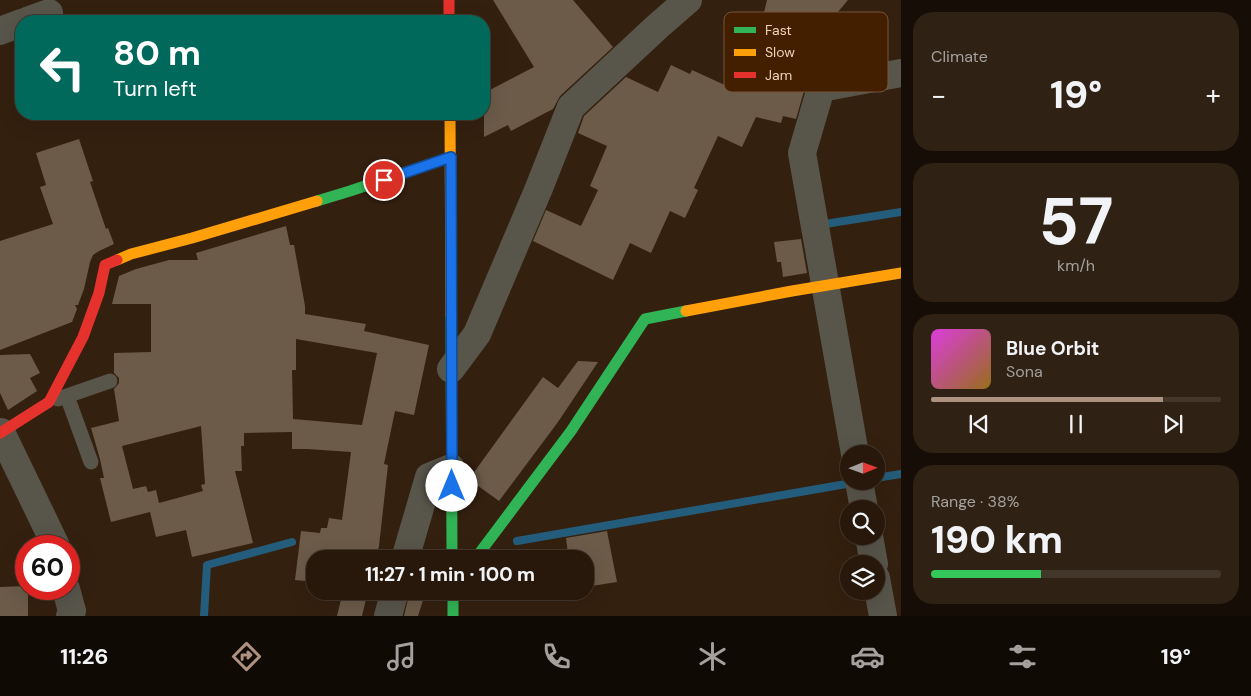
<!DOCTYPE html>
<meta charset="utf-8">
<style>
:root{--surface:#27180b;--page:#2f2114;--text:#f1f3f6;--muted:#a4a09d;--line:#43372c;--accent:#ad927f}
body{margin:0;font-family:"DM Sans",sans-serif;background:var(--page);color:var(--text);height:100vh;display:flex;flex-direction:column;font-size:19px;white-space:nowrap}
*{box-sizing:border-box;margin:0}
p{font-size:16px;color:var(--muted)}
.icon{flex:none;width:28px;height:28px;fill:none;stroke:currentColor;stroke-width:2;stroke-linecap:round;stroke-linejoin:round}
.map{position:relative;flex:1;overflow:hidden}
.panel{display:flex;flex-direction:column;gap:12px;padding:12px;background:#150d06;width:350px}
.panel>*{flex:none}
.top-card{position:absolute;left:15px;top:15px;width:475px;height:105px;border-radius:20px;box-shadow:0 5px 20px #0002,0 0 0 1px var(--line);background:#00695c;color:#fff;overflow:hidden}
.needle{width:32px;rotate:89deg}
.controls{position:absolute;left:840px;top:445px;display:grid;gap:10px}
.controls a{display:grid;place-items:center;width:45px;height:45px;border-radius:50%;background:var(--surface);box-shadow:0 5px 20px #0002,0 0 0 1px var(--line);font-size:25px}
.speed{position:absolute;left:15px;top:535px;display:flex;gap:10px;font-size:25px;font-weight:700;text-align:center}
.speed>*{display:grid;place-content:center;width:65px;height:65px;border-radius:50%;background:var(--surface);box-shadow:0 5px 20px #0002,0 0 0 1px var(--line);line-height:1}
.speed .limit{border:8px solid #d22;background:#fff;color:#111}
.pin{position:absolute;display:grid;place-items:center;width:42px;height:42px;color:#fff;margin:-21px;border:2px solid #fff;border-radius:50%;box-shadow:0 1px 5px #0007}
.me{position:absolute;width:55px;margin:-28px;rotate:0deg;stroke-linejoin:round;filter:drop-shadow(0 0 4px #0008)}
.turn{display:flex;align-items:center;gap:18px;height:105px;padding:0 15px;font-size:22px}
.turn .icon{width:65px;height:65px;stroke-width:2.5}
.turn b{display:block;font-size:35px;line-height:42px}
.big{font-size:38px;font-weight:800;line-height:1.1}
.panel .tile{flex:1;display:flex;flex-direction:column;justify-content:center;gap:8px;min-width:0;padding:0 18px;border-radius:20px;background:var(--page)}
.panel .dial{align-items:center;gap:0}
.dial b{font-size:65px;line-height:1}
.song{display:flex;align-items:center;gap:15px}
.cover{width:60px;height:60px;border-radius:8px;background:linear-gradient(135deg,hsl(300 70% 55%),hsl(40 70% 35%))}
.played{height:5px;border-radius:2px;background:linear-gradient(90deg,var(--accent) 80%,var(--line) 80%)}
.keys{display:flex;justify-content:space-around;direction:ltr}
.heat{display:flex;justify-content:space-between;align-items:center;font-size:28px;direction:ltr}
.charge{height:8px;border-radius:4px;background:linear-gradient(90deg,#34c759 38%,var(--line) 0)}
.trip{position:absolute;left:306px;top:550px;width:288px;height:50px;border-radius:20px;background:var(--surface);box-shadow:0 5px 20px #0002,0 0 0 1px var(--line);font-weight:800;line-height:50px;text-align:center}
.dock{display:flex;height:80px;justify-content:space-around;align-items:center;background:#100a04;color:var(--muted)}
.dock .icon{width:35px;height:35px}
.dock .active{color:var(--accent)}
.dock b{font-size:22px;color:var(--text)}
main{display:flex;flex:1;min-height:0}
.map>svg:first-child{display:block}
</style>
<main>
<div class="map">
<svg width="901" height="616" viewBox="0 0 901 616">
<rect width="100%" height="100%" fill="#34200f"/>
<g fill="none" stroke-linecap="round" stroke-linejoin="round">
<path stroke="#245d7c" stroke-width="8" d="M825 224 901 212
M876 478 901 474
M517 541 852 483
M204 616 207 565 292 542"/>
</g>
<path fill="#6c5b49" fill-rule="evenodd" d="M493 0H573L613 47 560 96 553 109 511 131 508 125 484 137V93L534 67Z
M767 0H848L826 26H827L810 77 806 84 796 119 783 116 781 123 756 117 742 147 718 136 694 188 698 190 685 218 670 211 651 253 630 243 613 280 533 241 546 210 581 226 598 190 590 186 607 146 578 133 584 116 626 77 658 92 671 65 690 74 692 70 740 92 744 78 748 79Z
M79 139 93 181 90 182 106 229 108 228 114 244 99 251 93 255 90 262 84 289 78 305H75L77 309 72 322 0 350V241L53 224 40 187 46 185 36 153Z
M286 226 290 245H294L305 306V314L366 324 364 331 429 345 414 415 395 411 384 464 388 465 379 546 376 559H315V582L295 580 301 531 320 533 321 528H327L329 518 342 520 351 452 307 449H292V432L244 433V446H241L242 471H235L253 543 192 557 186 530 156 537 150 512 111 522 100 478H104L100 459 91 428 119 421 114 389 119 383V378L114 373V353L151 352V304H112L119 276 136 269 169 260H198L196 253ZM296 339 377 353 362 425 293 419 292 370H296ZM201 426 205 484 201 485 203 491 159 503 156 490 148 492 146 486 133 489 122 446Z
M801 239 807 273 783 277 781 262H777L774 242Z
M30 354 40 373 30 378 37 391 8 410 0 393V355Z
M578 361 598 362 558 422 499 501 474 483 477 479 472 475 543 377 558 388Z
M607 531 617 582 585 587V559H540L568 554 566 538Z
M26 586V589H28V616H0V587Z
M343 591H368L362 616H337Z
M410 591H426L418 616H404Z"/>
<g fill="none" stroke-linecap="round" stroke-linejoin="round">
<path stroke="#58554b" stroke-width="15" d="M67 396 91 462
M58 399 110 381"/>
<path stroke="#58554b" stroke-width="28" d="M27 21 49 13
M0 31 21 23
M451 369 477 334 539 188 571 107 658 26 688 0
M1 432 56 546
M855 454 802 153 821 88 901 73
M859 481 864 509
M869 536 874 564
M405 559 429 477 451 468
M876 578 883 616
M66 589 72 611 70 616
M388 616 395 591"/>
<path stroke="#30b455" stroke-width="11" d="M317 201 350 191 451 157
M451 315 452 559
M475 559 571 431 645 319 686 311
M453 591V616"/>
<path stroke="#ff9f0a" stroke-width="11" d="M450 114 451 315
M117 260 131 254 192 238 317 201
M686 311 792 291 901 273"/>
<path stroke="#e5322d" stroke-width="11" d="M449 0V21
M0 433 49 402 83 337 99 293 105 265 117 260"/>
</g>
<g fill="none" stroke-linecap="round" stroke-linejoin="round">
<defs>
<path id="route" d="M384 180 451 157 452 486"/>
</defs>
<use href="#route" stroke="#114b97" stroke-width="12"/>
<use href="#route" stroke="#1a73e8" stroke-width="9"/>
</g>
<rect x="724" y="12" width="164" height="80" rx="8" fill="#431f00" stroke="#765438" stroke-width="1"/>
<rect x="734" y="27" width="22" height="6" fill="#30b455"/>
<rect x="734" y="49" width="22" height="7" fill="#ff9f0a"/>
<rect x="734" y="72" width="22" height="6" fill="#e5322d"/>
<g font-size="14" fill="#eed0bb">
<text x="765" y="35">Fast</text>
<text x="765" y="57">Slow</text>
<text x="765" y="80">Jam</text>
</g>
</svg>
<div class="controls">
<a><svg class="needle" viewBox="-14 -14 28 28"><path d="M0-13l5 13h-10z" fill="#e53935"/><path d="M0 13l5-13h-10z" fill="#a4a09d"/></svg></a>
<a><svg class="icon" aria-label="search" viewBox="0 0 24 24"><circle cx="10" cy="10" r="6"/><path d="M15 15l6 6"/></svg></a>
<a><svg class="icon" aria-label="layers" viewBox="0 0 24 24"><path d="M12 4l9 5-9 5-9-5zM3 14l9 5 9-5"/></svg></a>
</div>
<div class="speed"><div class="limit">60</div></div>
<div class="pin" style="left:384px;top:180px;background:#d93025"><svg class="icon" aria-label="arrive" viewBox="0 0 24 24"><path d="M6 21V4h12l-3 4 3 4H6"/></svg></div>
<svg class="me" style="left:452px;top:486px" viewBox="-20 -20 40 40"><circle r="19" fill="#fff"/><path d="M0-13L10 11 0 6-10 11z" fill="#1a73e8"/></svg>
<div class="trip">11:27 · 1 min · 100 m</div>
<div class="top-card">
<div class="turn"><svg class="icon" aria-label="left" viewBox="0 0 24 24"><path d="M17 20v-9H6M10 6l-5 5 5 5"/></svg><div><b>80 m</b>Turn left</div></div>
</div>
</div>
<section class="panel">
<div class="tile"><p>Climate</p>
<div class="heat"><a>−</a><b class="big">19°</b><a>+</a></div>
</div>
<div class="tile dial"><b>57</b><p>km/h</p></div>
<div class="tile">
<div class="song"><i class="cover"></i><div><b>Blue Orbit</b><p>Sona</p></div></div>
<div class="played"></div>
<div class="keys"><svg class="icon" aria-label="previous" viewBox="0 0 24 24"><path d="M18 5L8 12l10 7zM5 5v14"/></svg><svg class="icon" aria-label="pause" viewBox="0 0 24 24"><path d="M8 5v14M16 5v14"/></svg><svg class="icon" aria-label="next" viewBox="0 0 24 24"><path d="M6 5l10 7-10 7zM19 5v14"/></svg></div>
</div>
<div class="tile"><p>Range · 38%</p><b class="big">190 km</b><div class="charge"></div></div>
</section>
</main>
<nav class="dock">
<b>11:26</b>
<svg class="icon active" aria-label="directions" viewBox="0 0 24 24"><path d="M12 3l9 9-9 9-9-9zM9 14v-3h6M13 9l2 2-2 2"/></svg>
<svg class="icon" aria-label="music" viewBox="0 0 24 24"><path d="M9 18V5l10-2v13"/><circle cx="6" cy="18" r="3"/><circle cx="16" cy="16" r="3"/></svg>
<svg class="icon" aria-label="phone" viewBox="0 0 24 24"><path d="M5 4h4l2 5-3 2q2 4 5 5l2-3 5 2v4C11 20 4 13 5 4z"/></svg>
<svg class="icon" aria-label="climate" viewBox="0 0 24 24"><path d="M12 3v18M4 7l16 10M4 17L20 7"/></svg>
<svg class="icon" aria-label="car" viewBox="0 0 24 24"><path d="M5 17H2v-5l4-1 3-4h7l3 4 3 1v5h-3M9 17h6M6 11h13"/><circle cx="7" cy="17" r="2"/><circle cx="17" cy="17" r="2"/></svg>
<svg class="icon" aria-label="filters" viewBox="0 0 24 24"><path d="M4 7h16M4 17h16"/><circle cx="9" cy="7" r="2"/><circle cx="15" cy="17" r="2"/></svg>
<b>19°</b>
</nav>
